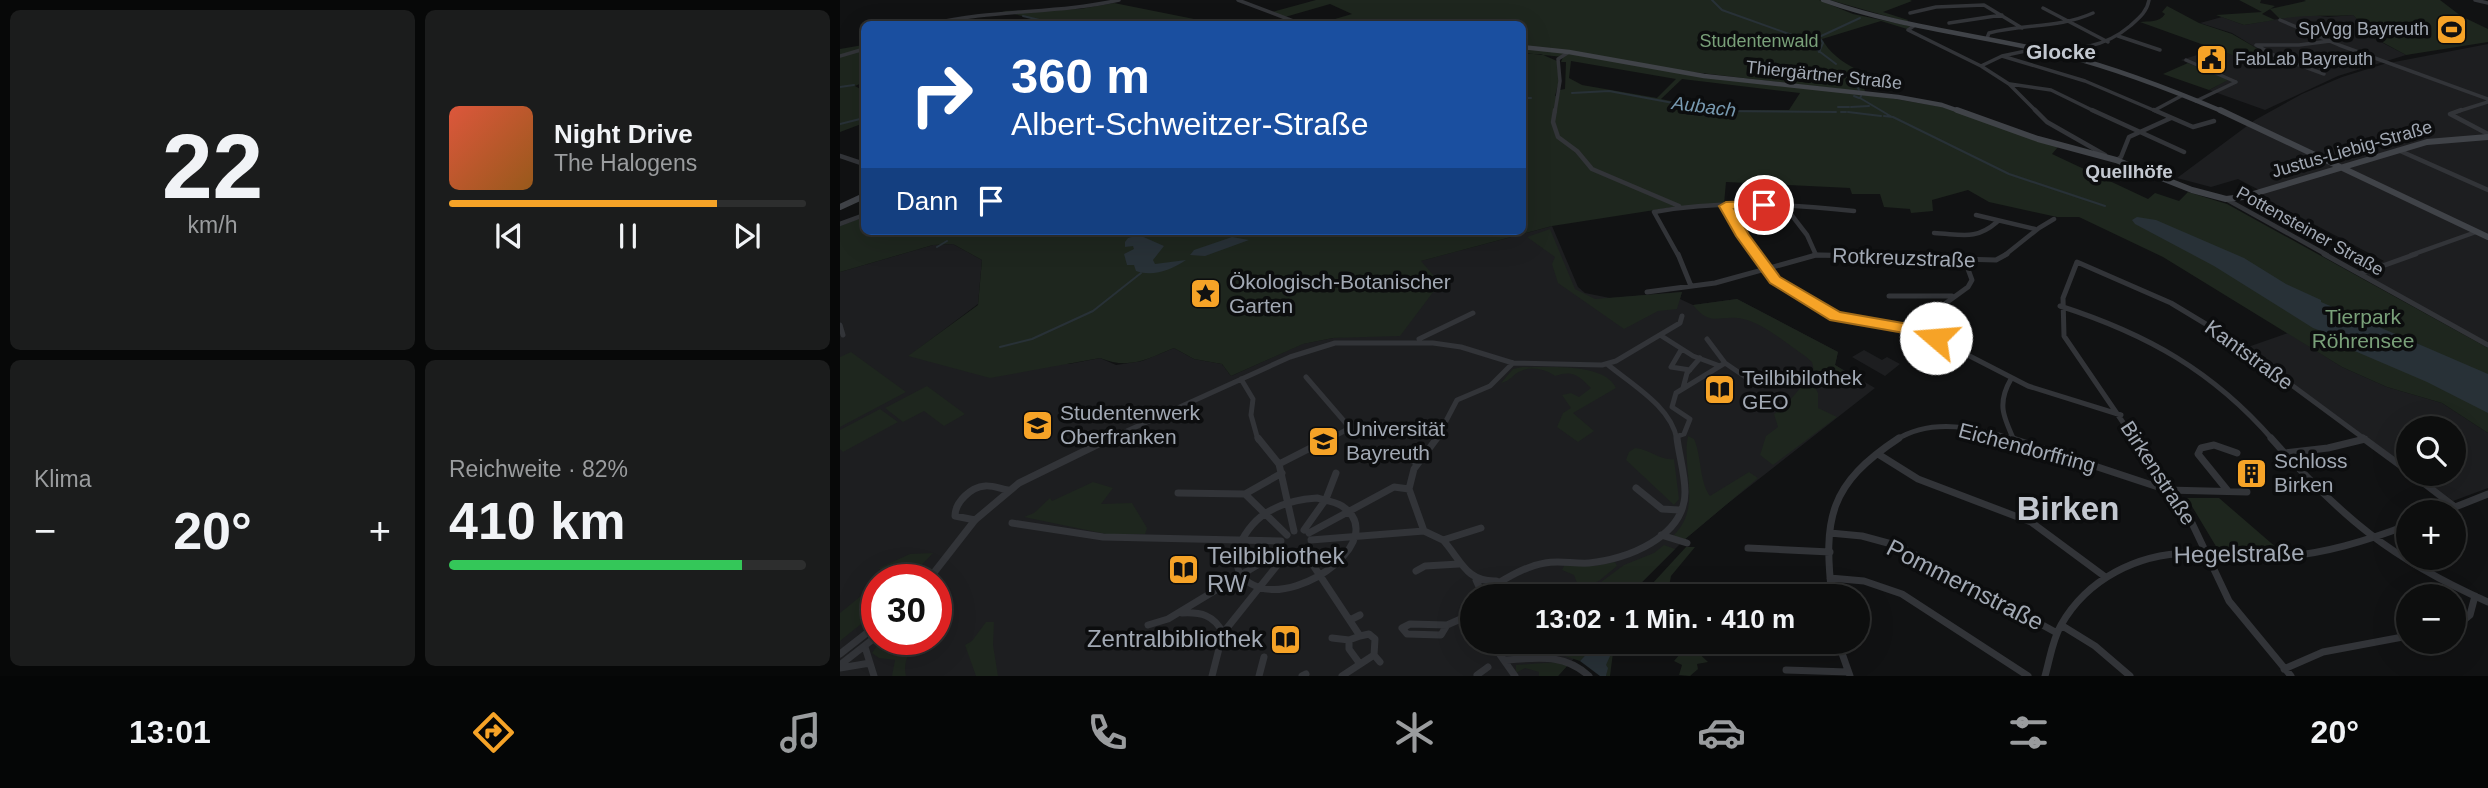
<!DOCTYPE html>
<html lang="de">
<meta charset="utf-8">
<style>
:root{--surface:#0d0e0e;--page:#1b1c1c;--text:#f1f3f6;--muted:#9a9c9e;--line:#2d2e2e;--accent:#f6a327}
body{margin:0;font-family:Arial,sans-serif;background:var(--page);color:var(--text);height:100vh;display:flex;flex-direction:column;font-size:26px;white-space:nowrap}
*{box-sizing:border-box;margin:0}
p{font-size:23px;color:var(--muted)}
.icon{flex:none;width:38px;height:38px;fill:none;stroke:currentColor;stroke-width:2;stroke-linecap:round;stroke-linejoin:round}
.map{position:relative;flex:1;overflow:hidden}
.details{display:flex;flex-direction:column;gap:10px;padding:10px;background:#070808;width:840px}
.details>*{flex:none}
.guide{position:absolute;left:21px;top:21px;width:665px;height:214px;border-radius:10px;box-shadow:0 7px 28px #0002,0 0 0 2px var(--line);background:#1a4fa0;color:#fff;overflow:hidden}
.fabs{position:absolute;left:1556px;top:416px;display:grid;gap:14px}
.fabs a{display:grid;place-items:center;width:70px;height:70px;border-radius:50%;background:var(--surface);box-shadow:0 7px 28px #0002,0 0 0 2px var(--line);font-size:35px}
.speed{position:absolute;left:21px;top:564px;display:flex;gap:14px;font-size:35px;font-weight:700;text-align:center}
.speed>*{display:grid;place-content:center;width:91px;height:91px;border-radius:50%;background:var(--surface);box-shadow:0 7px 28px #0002,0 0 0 2px var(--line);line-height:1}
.speed .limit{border:10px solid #d22;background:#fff;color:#111}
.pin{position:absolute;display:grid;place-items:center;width:60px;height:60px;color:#fff;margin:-30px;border:4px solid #fff;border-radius:50%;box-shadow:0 2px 7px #0007}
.me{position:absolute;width:77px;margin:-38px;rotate:288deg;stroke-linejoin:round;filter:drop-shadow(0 0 5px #0008)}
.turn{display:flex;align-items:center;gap:24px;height:147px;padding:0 35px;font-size:32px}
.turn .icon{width:91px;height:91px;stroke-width:2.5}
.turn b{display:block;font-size:49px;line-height:60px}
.then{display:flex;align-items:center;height:66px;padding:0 35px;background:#0003;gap:14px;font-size:26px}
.big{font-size:52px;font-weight:700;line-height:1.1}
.details .tile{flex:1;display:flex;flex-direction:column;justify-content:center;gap:10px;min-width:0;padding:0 24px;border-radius:10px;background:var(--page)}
.details .dial{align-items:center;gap:0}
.dial b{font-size:91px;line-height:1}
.song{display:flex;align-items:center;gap:21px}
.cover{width:84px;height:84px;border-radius:10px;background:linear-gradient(135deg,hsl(10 70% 55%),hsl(30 70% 35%))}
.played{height:7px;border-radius:4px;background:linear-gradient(90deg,var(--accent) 75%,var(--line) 75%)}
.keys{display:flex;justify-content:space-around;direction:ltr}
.heat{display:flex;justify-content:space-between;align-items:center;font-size:38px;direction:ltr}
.charge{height:10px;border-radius:5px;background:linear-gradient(90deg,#34c759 82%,var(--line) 0)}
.details .tiles{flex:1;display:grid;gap:10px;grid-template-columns:repeat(2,1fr)}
.trip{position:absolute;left:620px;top:584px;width:410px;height:70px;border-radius:35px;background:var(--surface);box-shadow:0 7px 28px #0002,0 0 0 2px var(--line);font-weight:700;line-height:70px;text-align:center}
.menu{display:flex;height:112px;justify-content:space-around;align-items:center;background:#050606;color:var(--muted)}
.menu .icon{width:49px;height:49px}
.menu .current{color:var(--accent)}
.menu b{font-size:32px;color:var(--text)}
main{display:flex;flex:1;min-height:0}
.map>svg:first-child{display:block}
</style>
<main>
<section class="details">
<div class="tiles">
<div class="tile dial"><b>22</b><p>km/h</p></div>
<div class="tile">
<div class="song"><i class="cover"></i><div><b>Night Drive</b><p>The Halogens</p></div></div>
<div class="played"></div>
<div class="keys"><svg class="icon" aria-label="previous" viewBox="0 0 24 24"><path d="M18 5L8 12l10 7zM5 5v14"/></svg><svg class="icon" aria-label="pause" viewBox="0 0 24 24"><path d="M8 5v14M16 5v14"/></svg><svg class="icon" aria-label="next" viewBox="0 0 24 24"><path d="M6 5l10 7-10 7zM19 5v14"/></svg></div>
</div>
<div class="tile"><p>Klima</p>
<div class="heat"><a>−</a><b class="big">20°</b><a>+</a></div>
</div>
<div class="tile"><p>Reichweite · 82%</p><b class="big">410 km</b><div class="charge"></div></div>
</div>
</section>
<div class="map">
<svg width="1648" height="676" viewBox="0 0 1648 676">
<rect width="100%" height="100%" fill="#111213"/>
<path fill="#1d1e20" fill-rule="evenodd" d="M1466 14 1488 17 1513 15 1525 26 1520 31 1566 55 1498 76 1425 110 1369 90 1387 80 1341 60 1376 49 1414 63 1431 57 1392 33 1360 23 1382 17 1404 25Z
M1648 44V348L1514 273 1544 261 1441 207 1430 210 1407 197 1423 192 1398 179 1371 187 1337 178 1415 120 1462 94 1502 77 1544 64Z
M712 226 738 287 745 293 770 298 842 292 840 299 853 305 897 299 998 352 995 365 1035 388 887 504 844 540 787 597H632V642H749L718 676H0V272L93 245 113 244 142 260 138 304 69 356 229 364 260 358 276 365 302 361 334 348 354 359 382 364 391 376 462 344 493 338 525 335 580 261ZM37 579H96V639H37Z
M1448 333 1502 367 1547 387 1602 403 1648 433V488L1613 501 1577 474H1614V429H1568V468L1405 348Z
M1024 350 1042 360 1047 357 1060 364 1045 376 1012 357Z"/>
<path fill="#1e261e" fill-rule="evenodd" d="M476 0H979L1013 14 1070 26 1067 29 1041 21 982 39C995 64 1032 79 1058 81L1054 85 1023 83 1025 92 844 71 683 45 682 24H478L512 14 490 4 445 17 432 12Z
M990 0H1070L1072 1 1043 12 1068 20 1067 22Z
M1399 0H1421L1420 3 1435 6 1422 14 1435 20 1404 25 1376 15 1422 12Z
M1464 0H1600L1621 16 1648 29V42L1566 55 1520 30 1524 26 1513 15C1488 17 1465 14 1440 19L1430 9 1466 1Z
M274 3 354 19 369 24H213L162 11 240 9Z
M1327 6 1359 23 1392 34 1432 57 1414 63 1300 22C1308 21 1319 23 1325 14L1322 12Z
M23 45 24 82 15 86 24 91V123L0 132V49Z
M683 48 731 54 842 73 1033 95 1113 109 1218 147 1212 154 1308 199 1315 193 1339 201 1348 192 1387 204 1648 348V433L1602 403 1547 387 1502 367 1323 257 1239 217H1217L1149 202 1128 190 1092 200 1093 211 1071 213 1070 209 1044 207 1040 194H1012L1010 188 886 182 884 204 834 207 712 226 581 261 600 283 560 336 493 338 463 344 391 376 382 364 354 359 334 348C307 359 289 370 260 358L150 378 68 356 138 305 142 260 113 244 93 245 0 272V226L24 217V231H682L683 54H701L717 61 719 81 715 96 719 95 720 90 725 89 726 62H721L723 57 683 53ZM731 61 836 79 817 98 742 85 729 78ZM842 79 960 93 949 110H876L821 99Z
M1348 63 1383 77 1388 80 1369 90 1323 74Z
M710 229 735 289 755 299 842 292 837 309 818 311 784 329 718 283 712 264 715 257 687 237Z
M897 299 998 352 995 365 1003 370 997 377 982 376 974 371 972 362 965 356C949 345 921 322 903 319 880 314 871 328 853 305Z
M11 352 66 392 0 427V357Z
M682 367C707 368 764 362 776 388L733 413 754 431 738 442 717 427 723 413 731 408 722 395 731 393 739 397 751 388C738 375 733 370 715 376 705 369 692 366 681 371 673 374 671 381 661 383L673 369Z
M967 380H971L978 393V408L997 417 933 465 920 455 926 436 938 427 934 414 945 406Z
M87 386 125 414 104 426 84 411 63 422 45 408Z
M40 409 58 422 3 452 0 449V430Z
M848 436 854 439C862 457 859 481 870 496L909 472 918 478 844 540 833 536C863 507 841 470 848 436Z
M795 448C810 449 820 461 834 459L839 499 834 505 786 460 789 452Z
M253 482 273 488 261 504 292 503 307 528 305 534H266L184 517 194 513 210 498 212 501Z
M1347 498H1379L1438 549 1377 548Z
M824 545 835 549 787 597 751 595 749 591 784 565 814 553Z
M846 547H855L831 576 827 597H800Z
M93 553 68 579H40L43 575 39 568 70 554Z
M775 562 777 566 760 580 740 591 734 575 722 570 725 564 755 566Z
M37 583V611L0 641V613Z
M146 622H154L153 645 158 676H136L125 645 132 641Z
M42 639H81C71 651 62 659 66 676H52L55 660 39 658 32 653Z
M705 642H749L754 646 758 642H778L774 645 770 676H766C769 663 761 656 755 646L740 661 722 655Z
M847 646H851L868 662 857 664 858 669 850 676 839 675 842 665 834 661Z
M717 662 728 665 718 676H699V672L685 668 676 673V665Z"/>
<path fill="#283137" d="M1297 217 1316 220 1404 258 1446 284 1481 300V302L1648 374V413L1587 382 1496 343 1489 334 1473 328 1374 266 1295 224 1292 220Z
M299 235 324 246 313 260 315 264 346 260C331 270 313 277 296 271L294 265H287L284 254 294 249 293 246 285 247V242L288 238Z
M392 237 409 240 365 256 350 255 354 250Z
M754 646 770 656 766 665 768 668 766 676H760L740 661Z"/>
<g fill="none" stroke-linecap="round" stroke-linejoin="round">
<path stroke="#283137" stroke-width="2" d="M872 0 882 10 963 39 996 64
M183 16 216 24
M979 52 983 43 979 37 1020 18
M1015 83 1019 90
M0 87 14 85
M732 93 769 91 876 111 996 112
M1014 96 1019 98
M1021 96 1020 98 1052 117
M682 98H691
M998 107H1009
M1011 107 1029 106
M1001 112H1006
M1008 112 1041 116
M1044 116 1053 117 1169 174 1265 206
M0 124 24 118
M299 235 304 231
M97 247 107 241
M160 347 192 339 253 311 301 273"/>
<path stroke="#323438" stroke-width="3.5" d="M398 0 461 24
M1635 0 1648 3
M1203 8 1268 42
M1070 13 1096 7 1144 5 1182 28
M1440 20 1499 45 1648 99
M1109 23 1162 15
M91 24C153 9 217 14 279 0
M1075 25 1068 30 1141 66 1169 84 1197 112
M1278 36 1320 50
M1147 38 1149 33C1184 24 1220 28 1253 13
M1203 49C1236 50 1264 48 1290 26 1299 18 1307 12 1309 0
M0 56 24 49
M1162 56 1245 81 1318 112
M1346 60 1396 82
M1141 66 1162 56 1195 49
M1484 74 1437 57 1416 45H1459L1490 41
M1170 84 1211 90 1256 112
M1356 101 1396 82
M1315 110 1343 95
M715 112 720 81 718 59 729 52
M1616 112 1648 102"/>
<path stroke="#323438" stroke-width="4.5" d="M715 110 713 122 718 137 737 151 752 169 839 206
M1195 110 1207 122 1265 155
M1252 110 1344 152
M1314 110 1353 127 1374 121
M1621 110 1610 114 1648 134
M1558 150 1648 190
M0 156 24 164
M1277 160 1281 157 1289 137 1331 118
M1386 199 1487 255
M943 204 967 235 976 255
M886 206 917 255
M1136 215 1195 229
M0 224 24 215
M1094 233C1121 234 1135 241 1157 222
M838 255 814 212C880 200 948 204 1014 211
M974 255H993
M1165 255 1199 228 1214 219
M1571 255 1636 232"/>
<path stroke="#323438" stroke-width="5" d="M838 254 851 286
M916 254 935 280 988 313 1085 333 1188 386 1281 415
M1484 254 1648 345
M1520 274 1576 254
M807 292 875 283 976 255 1156 260 1167 254
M1049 296H1112
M1220 306C1307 334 1373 371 1433 440
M0 325 3 335
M1085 333 1106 303 1128 287 1132 280 1125 261
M820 335 853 356 880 366
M579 339 633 313
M841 350 831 367 850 370
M885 363 907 378
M767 364C791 384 832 407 837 440
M466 377 510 428 487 440
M401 379 413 399 411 415 418 440
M1171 379C1157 403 1163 416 1174 440
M843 388 847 373 860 358
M838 436 844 434 850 419 832 407 836 393 885 363 867 339
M267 440 450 357 495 343H593L621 347 673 363 762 365 776 361 840 323 842 316
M596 440 617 400 650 386 673 363
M1056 440C1092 417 1138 428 1176 440
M1295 440 1224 336 1223 298 1237 262 1331 303 1384 335 1526 440
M1522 440 1525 439"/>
<path stroke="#323438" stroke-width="7" d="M418 438 439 464 454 531
M1170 438 1327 490 1407 492
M1294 438 1351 521 1389 601 1451 676
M1431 438C1501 517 1551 559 1648 602
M1523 438 1568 471
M548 451 576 462
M1445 453 1488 448 1525 439
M1038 454 1078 479 1191 522 1264 576
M439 464 490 438
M1572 474 1615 507
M796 488 822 509 839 510
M569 489 584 531 603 540 641 528
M1388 491 1358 454 1361 448 1374 445 1397 453
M338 493 405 494 447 535
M405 494 442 473
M477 498C485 500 496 502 502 506 550 538 463 603 418 587 379 573 401 529 426 513 442 503 459 499 477 498Z
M1600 513 1648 494
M135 520 115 516C115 502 131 487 145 486 152 485 161 489 168 490
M172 523 263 537 441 541
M464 530 486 499 496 473
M469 533 554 487 569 489 574 469 597 438
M990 533 1022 536 1059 546 1217 633
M821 535 847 543
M471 540 584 531
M603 540C621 560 626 582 656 581
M908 548 990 552
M463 550 520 636 529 634 535 639 534 655 540 662
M576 571 585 566 619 564
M990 578 1024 581 1062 594 1188 676
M89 579 135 520 179 483 271 438
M636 580 642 593 640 597
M642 593C662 581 682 567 705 563 719 560 734 564 749 563 786 560 845 537 845 492 845 474 839 455 837 438
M992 597C983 518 989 484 1059 438
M342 613C361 612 374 615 383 633
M510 620 520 615
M570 624 607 625 601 635 567 634 562 628Z
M308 625 328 619 442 550
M607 625 632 614
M1221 625 1255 646 1290 676
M1614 628 1630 615 1635 596
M492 638 509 640 520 636
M509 640V649L520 664
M651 642 675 676
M703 642 709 658
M998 642 1010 676
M25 647 34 676
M0 654 37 625
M666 660C698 658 724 653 749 676
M0 665 37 636
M0 668 30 663
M1444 669 1483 652 1568 636
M946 670 1008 672
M637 675 648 667
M372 676 383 633 447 553
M419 676 424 657
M462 676 466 674
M502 676 534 655
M1205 676C1210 659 1212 641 1221 625 1247 579 1297 554 1349 553 1379 553 1409 559 1439 557 1484 554 1526 541 1568 525"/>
<path stroke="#404348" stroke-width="4.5" d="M983 0C1061 28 1143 35 1223 55 1278 69 1332 90 1384 112
M682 47 729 52 864 76 1058 97 1102 105 1122 112"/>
<path stroke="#404348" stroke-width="6" d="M1117 110 1198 139 1276 160 1352 190 1386 199 1403 197 1587 142 1648 137
M1380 110 1648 237
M0 207 24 196"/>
</g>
<path fill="#f6a327" stroke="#a06a19" stroke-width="2" d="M924 201 930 205 928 207 894 209 909 235 940 277 1000 312 1074 325 1102 335 1104 338 1102 342 1096 343 1070 334 990 320 930 283 896 236 879 206 886 202Z"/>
<defs>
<symbol id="stadium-square" viewBox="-11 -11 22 22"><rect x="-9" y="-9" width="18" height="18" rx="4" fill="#f6a327" stroke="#0c0d0e"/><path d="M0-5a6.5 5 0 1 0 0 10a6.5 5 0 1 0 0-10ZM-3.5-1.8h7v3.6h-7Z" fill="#111"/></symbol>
<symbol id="civic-square" viewBox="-11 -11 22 22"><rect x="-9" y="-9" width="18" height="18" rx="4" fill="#f6a327" stroke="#0c0d0e"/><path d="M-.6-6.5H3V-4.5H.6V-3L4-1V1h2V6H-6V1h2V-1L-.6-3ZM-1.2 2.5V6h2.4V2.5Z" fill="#111"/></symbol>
<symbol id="sight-square" viewBox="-11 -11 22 22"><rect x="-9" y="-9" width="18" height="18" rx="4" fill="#f6a327" stroke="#0c0d0e"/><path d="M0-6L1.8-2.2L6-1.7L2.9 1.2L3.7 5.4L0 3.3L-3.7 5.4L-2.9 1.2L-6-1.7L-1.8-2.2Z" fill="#111"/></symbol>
<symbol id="library-square" viewBox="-11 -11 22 22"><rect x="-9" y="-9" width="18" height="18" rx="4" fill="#f6a327" stroke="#0c0d0e"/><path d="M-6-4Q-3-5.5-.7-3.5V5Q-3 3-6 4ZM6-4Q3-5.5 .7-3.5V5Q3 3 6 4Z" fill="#111"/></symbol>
<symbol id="university-square" viewBox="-11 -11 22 22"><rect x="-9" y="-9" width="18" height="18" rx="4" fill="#f6a327" stroke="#0c0d0e"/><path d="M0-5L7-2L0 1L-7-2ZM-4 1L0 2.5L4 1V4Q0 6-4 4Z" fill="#111"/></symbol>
<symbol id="building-square" viewBox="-11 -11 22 22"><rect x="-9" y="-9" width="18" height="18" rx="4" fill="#f6a327" stroke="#0c0d0e"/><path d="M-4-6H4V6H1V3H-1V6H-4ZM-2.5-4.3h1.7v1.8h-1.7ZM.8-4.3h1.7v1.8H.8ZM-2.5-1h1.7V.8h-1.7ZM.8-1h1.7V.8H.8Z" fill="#111"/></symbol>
</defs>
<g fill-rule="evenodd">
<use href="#stadium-square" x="1594" y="12" width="35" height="35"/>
<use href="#civic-square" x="1354" y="42" width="35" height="35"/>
<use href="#sight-square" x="348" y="276" width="35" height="35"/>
<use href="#library-square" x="862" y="372" width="35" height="35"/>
<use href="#university-square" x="180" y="408" width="35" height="35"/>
<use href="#university-square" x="466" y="424" width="35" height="35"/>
<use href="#building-square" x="1394" y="456" width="35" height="35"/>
<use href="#library-square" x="326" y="552" width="35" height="35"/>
<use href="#library-square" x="428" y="622" width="35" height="35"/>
</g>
<g text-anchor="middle" stroke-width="7" stroke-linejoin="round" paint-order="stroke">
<g font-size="18" fill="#a2a9b4" stroke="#0c0d0e" text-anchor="end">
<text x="1589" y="35">SpVgg Bayreuth</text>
<text x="1395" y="65" text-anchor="start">FabLab Bayreuth</text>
</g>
<g font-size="18" fill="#79a079" stroke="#0c0d0e">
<text x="919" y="47">Studentenwald</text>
</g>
<g font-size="18" fill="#a2a9b4" stroke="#0c0d0e">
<text transform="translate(984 75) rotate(6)" y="6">Thiergärtner Straße</text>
<text transform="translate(1512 149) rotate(-16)" y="6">Justus-Liebig-Straße</text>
<text transform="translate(1470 231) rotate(29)" y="6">Pottensteiner Straße</text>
</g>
<g font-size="19" font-style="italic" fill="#789ab1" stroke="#0c0d0e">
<text transform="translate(864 106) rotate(7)" y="7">Aubach</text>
</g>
<g font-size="19" font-weight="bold" fill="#c3c8d0" stroke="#0c0d0e">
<text x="1289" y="178">Quellhöfe</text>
</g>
<g font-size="21" font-weight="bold" fill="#c3c8d0" stroke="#0c0d0e">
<text x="1221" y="59">Glocke</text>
</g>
<g font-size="21" fill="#a2a9b4" stroke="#0c0d0e">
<text transform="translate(1064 258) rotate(2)" y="7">Rotkreuzstraße</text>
<text transform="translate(1409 355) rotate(36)" y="7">Kantstraße</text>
<text transform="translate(1187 448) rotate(15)" y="7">Eichendorffring</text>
<text transform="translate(1318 473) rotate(57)" y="7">Birkenstraße</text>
</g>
<g font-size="21" fill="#a2a9b4" stroke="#0c0d0e" text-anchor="start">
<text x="389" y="289">Ökologisch-Botanischer<tspan x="389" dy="24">Garten</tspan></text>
<text x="902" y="385">Teilbibilothek<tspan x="902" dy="24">GEO</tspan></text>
<text x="220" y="420">Studentenwerk<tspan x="220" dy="24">Oberfranken</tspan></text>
<text x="506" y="436">Universität<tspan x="506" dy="24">Bayreuth</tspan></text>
<text x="1434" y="468">Schloss<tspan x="1434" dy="24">Birken</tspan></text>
</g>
<g font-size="21" fill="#79a079" stroke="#0c0d0e">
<text x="1523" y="324">Tierpark<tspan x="1523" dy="24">Röhrensee</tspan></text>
</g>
<g font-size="24" fill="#a2a9b4" stroke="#0c0d0e">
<text transform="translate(1399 554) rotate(-1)" y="8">Hegelstraße</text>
<text transform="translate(1125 585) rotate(27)" y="8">Pommernstraße</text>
</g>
<g font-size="24" fill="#a2a9b4" stroke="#0c0d0e" text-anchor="start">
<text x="367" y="564">Teilbibliothek<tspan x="367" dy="28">RW</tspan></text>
<text x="423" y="647" text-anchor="end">Zentralbibliothek</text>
</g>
<g font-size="33" font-weight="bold" fill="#c3c8d0" stroke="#0c0d0e">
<text x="1228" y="520">Birken</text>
</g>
</g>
</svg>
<div class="fabs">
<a><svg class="icon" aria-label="search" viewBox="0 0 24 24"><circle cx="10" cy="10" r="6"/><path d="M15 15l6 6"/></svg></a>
<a>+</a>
<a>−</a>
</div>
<div class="speed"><div class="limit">30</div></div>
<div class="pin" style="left:924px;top:205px;background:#d93025"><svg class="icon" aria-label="arrive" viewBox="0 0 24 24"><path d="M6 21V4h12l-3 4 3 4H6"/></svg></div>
<svg class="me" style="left:1096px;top:338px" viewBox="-20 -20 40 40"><circle r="19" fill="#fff"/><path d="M0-13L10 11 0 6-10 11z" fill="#f6a327"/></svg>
<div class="trip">13:02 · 1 Min. · 410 m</div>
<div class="guide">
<div class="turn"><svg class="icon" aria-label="right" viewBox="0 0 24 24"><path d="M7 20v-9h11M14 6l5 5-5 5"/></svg><div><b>360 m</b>Albert-Schweitzer-Straße</div></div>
<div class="then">Dann<svg class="icon" aria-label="arrive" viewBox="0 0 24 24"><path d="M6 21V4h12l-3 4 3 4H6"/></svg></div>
</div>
</div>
</main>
<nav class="menu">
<b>13:01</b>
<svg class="icon current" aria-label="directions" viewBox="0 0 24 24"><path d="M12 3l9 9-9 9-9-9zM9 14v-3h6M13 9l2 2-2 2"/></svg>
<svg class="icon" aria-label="music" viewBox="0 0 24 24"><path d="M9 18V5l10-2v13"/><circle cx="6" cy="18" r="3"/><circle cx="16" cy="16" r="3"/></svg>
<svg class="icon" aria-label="phone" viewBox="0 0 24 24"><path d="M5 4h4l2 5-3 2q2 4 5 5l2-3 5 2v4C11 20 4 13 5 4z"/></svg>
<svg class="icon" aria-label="climate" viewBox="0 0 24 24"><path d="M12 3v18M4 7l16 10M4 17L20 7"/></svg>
<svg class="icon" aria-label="car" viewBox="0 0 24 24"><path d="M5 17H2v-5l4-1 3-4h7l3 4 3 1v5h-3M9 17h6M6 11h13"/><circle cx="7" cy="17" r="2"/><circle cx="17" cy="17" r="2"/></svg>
<svg class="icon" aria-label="filters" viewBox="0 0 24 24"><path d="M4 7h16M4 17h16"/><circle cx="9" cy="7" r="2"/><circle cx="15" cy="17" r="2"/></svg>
<b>20°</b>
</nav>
